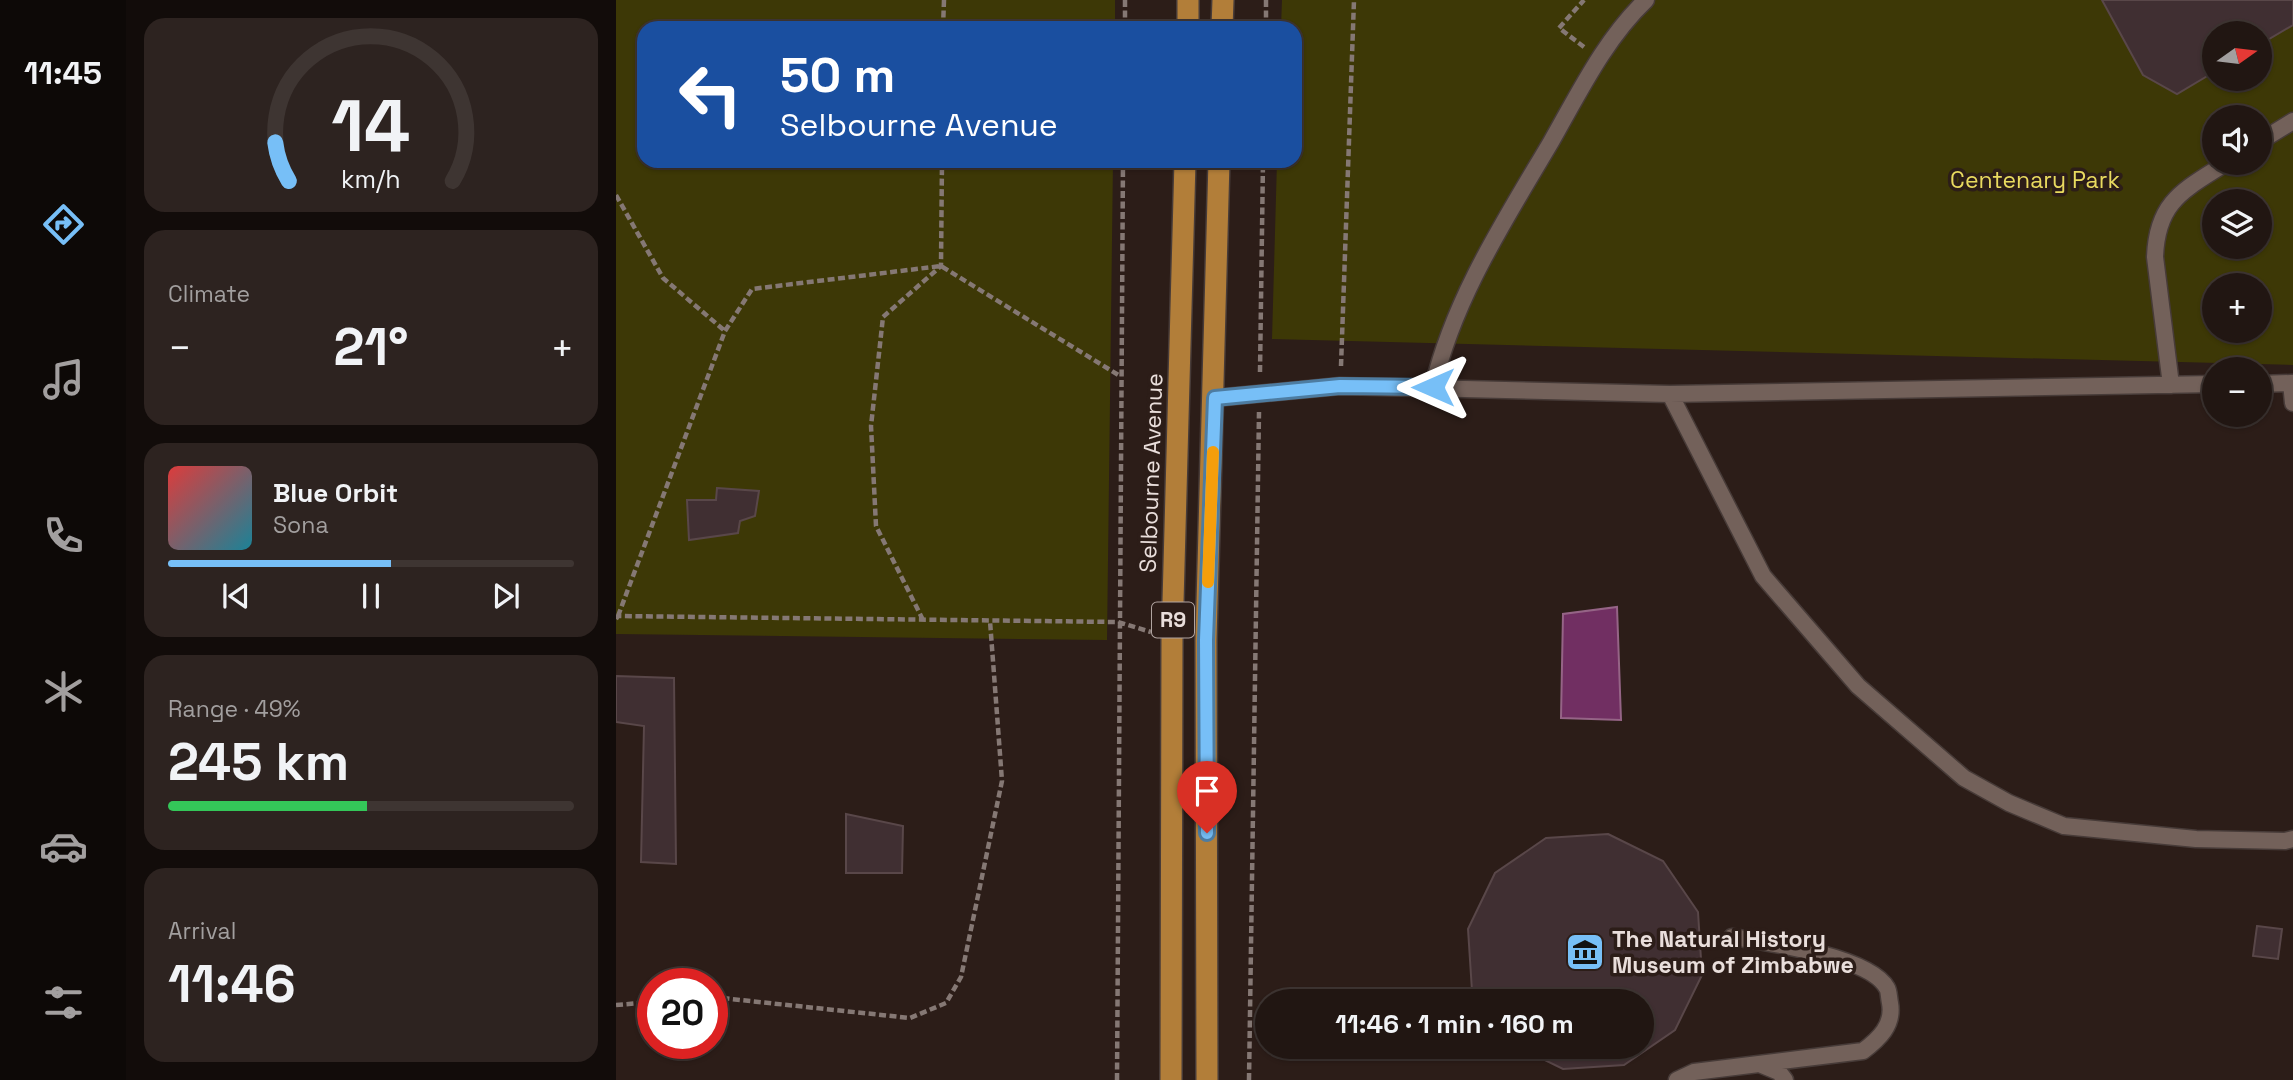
<!DOCTYPE html>
<meta charset="utf-8">
<style>
:root{--surface:#211612;--page:#2d2320;--text:#f1f3f6;--muted:#a29f9f;--line:#3e3532;--accent:#77bff7}
body{margin:0;font-family:"Space Grotesk",sans-serif;background:var(--page);color:var(--text);height:100vh;display:flex;flex-direction:column;font-size:26px;white-space:nowrap}
*{box-sizing:border-box;margin:0}
p{font-size:23px;color:var(--muted)}
.icon{flex:none;width:38px;height:38px;fill:none;stroke:currentColor;stroke-width:2;stroke-linecap:round;stroke-linejoin:round}
.map{position:relative;flex:1;overflow:hidden}
.drawer{display:flex;flex-direction:column;gap:18px;padding:18px;background:#120c0a;width:490px}
.drawer>*{flex:none}
.banner{position:absolute;left:21px;top:21px;width:665px;height:147px;border-radius:21px;box-shadow:0 2px 5px #0004,0 0 0 2px var(--line);background:#1a4fa0;color:#fff;overflow:hidden}
.needle{width:46px;rotate:76deg}
.controls{position:absolute;left:1586px;top:21px;display:grid;gap:14px}
.controls a{display:grid;place-items:center;width:70px;height:70px;border-radius:50%;background:var(--surface);box-shadow:0 2px 5px #0004,0 0 0 2px var(--line);font-size:35px}
.speed{position:absolute;left:21px;top:968px;display:flex;gap:14px;font-size:35px;font-weight:700;text-align:center}
.speed>*{display:grid;place-content:center;width:91px;height:91px;border-radius:50%;background:var(--surface);box-shadow:0 2px 5px #0004,0 0 0 2px var(--line);line-height:1}
.speed .limit{border:10px solid #d22;background:#fff;color:#111}
.pin{position:absolute;display:grid;place-items:center;width:60px;height:60px;color:#fff;margin:-72px -30px;border-radius:50% 50% 50% 0;rotate:-45deg;box-shadow:0 0 7px #0007}
.pin .icon{rotate:45deg}
.me{position:absolute;width:77px;margin:-38px;rotate:270deg;stroke-linejoin:round;filter:drop-shadow(0 0 5px #0008)}
.turn{display:flex;align-items:center;gap:24px;height:147px;padding:0 28px;font-size:32px}
.turn .icon{width:91px;height:91px;stroke-width:2.5}
.turn b{display:block;font-size:49px;line-height:60px}
.big{font-size:52px;font-weight:700;line-height:1.1}
.drawer .card{flex:1;display:flex;flex-direction:column;justify-content:center;gap:10px;min-width:0;padding:0 24px;border-radius:21px;background:var(--page)}
.drawer .dial{align-items:center;gap:0}
.dial svg{height:182px;overflow:visible;fill:none;stroke:var(--line);stroke-width:7;stroke-linecap:round;text-anchor:middle}
.dial text{fill:var(--text);stroke:none}
.song{display:flex;align-items:center;gap:21px}
.cover{width:84px;height:84px;border-radius:10px;background:linear-gradient(135deg,hsl(0 70% 55%),hsl(190 70% 35%))}
.played{height:7px;border-radius:4px;background:linear-gradient(90deg,var(--accent) 55%,var(--line) 55%)}
.keys{display:flex;justify-content:space-around;direction:ltr}
.heat{display:flex;justify-content:space-between;align-items:center;font-size:38px;direction:ltr}
.charge{height:10px;border-radius:5px;background:linear-gradient(90deg,#34c759 49%,var(--line) 0)}
.trip{position:absolute;left:639px;top:989px;width:399px;height:70px;border-radius:35px;background:var(--surface);box-shadow:0 2px 5px #0004,0 0 0 2px var(--line);font-weight:700;line-height:70px;text-align:center}
main{display:flex;flex:1;min-height:0}
.dock{display:flex;flex-direction:column;width:126px;justify-content:space-around;align-items:center;background:#0d0907;color:var(--muted)}
.dock .icon{width:49px;height:49px}
.dock .on{color:var(--accent)}
.dock b{font-size:32px;color:var(--text)}
.map>svg:first-child{display:block}
</style>
<main>
<nav class="dock">
<b>11:45</b>
<svg class="icon on" aria-label="directions" viewBox="0 0 24 24"><path d="M12 3l9 9-9 9-9-9zM9 14v-3h6M13 9l2 2-2 2"/></svg>
<svg class="icon" aria-label="music" viewBox="0 0 24 24"><path d="M9 18V5l10-2v13"/><circle cx="6" cy="18" r="3"/><circle cx="16" cy="16" r="3"/></svg>
<svg class="icon" aria-label="phone" viewBox="0 0 24 24"><path d="M5 4h4l2 5-3 2q2 4 5 5l2-3 5 2v4C11 20 4 13 5 4z"/></svg>
<svg class="icon" aria-label="climate" viewBox="0 0 24 24"><path d="M12 3v18M4 7l16 10M4 17L20 7"/></svg>
<svg class="icon" aria-label="car" viewBox="0 0 24 24"><path d="M5 17H2v-5l4-1 3-4h7l3 4 3 1v5h-3M9 17h6M6 11h13"/><circle cx="7" cy="17" r="2"/><circle cx="17" cy="17" r="2"/></svg>
<svg class="icon" aria-label="filters" viewBox="0 0 24 24"><path d="M4 7h16M4 17h16"/><circle cx="9" cy="7" r="2"/><circle cx="15" cy="17" r="2"/></svg>
</nav>
<section class="drawer">
<div class="card dial"><svg viewBox="0 0 100 80">
<path d="M14 69A42 42 0 1 1 86 69"/>
<path d="M14 69A42 42 0 0 1 8 52" stroke="#77bff7"/>
<text x="50" y="56" font-size="32" font-weight="700">14</text>
<text x="50" y="72" font-size="11">km/h</text>
</svg></div>
<div class="card"><p>Climate</p>
<div class="heat"><a>−</a><b class="big">21°</b><a>+</a></div>
</div>
<div class="card">
<div class="song"><i class="cover"></i><div><b>Blue Orbit</b><p>Sona</p></div></div>
<div class="played"></div>
<div class="keys"><svg class="icon" aria-label="previous" viewBox="0 0 24 24"><path d="M18 5L8 12l10 7zM5 5v14"/></svg><svg class="icon" aria-label="pause" viewBox="0 0 24 24"><path d="M8 5v14M16 5v14"/></svg><svg class="icon" aria-label="next" viewBox="0 0 24 24"><path d="M6 5l10 7-10 7zM19 5v14"/></svg></div>
</div>
<div class="card"><p>Range · 49%</p><b class="big">245 km</b><div class="charge"></div></div>
<div class="card"><p>Arrival</p><b class="big">11:46</b></div>
</section>
<div class="map">
<svg width="1677" height="1080" viewBox="0 0 1677 1080">
<rect width="100%" height="100%" fill="#2c1d18"/>
<path fill="#3d3806" fill-rule="evenodd" d="M0 0H499V28H28V161H497L491 640 0 634Z
M666 0H1677V365L656 339 661 161H679V28H665ZM1598 33H1643V79H1598ZM1598 117H1643V163H1598ZM1598 201H1643V247H1598ZM1598 285H1643V331H1598Z"/>
<path fill="#712f62" stroke="#956486" stroke-width="2" d="M1001 607 1005 720 945 718 947 614Z"/>
<path fill="#402f32" stroke="#594749" stroke-width="2" d="M1486 0H1677V25L1643 45V33H1598V72L1561 94 1527 75Z
M101 488 143 491 139 516 124 521 122 533 73 540 71 500H100Z
M0 676 58 678 60 864 25 862 28 726 0 722Z
M230 814 287 826 286 873H230Z
M992 834 1047 861 1082 912 1086 975 1059 1030 1008 1065 947 1069 900 1046H1026V1001H863L856 991 852 929 879 873 930 838Z
M1641 926 1666 929 1662 959 1637 956Z"/>
<g fill="none" stroke-linecap="round" stroke-linejoin="round">
<defs>
<path id="service" d="M1643 142 1677 121
M1677 383H1675L1677 403
M1643 384 1675 383
M1555 385 1539 257C1541 201 1568 190 1610 163
M817 387C838 298 889 220 935 142 963 93 989 39 1030 0
M1054 394 1147 576 1242 686 1348 778 1393 803 1448 826 1580 839 1669 841 1677 839
M599 398 724 386 1054 394 1598 384
M1146 1065 1163 1072 1169 1080
M1061 1080 1078 1072 1247 1051C1263 1039 1278 1025 1274 1003 1273 999 1273 991 1271 988 1254 956 1149 942 1116 937"/>
<path id="trunk" d="M572 28V0
M606 28 607 0
M555 1080 556 639 569 161
M591 1080 590 640 603 161"/>
</defs>
<use href="#service" stroke="#473b38" stroke-width="19"/>
<use href="#trunk" stroke="#473b38" stroke-width="24"/>
<path stroke="#857874" stroke-width="4.5" stroke-dasharray="7 3.5" stroke-linecap="butt" d="M327 28 328 0
M509 28V0
M650 28V0
M968 47 943 28 968 0
M0 195 47 278 109 331
M725 366 738 0
M644 372 647 161
M2 616 109 331 136 289 325 266 504 376
M0 619 2 616 502 622 535 632
M307 620 260 526 255 426 267 317 325 266 326 161
M96 997 294 1018 330 1003 345 977 386 781 374 621
M0 1005 37 1002
M501 1080 507 161
M633 1080 643 412"/>
<use href="#service" stroke="#73615a" stroke-width="16"/>
<use href="#trunk" stroke="#b27e39" stroke-width="21"/>
</g>
<g fill="none" stroke-linecap="round" stroke-linejoin="round">
<defs>
<path id="route" d="M591 833 590 640 599 398 724 386 817 387"/>
</defs>
<use href="#route" stroke="#4d7ca1" stroke-width="18"/>
<use href="#route" stroke="#77bff7" stroke-width="12"/>
<path stroke="#f59e0b" stroke-width="12" d="M592 582 597 452"/>
</g>
<defs>
<symbol id="museum-square" viewBox="-11 -11 22 22"><rect x="-9" y="-9" width="18" height="18" rx="4" fill="#77bff7" stroke="#2c1d18"/><path d="M0-6L6-3V-2H-6V-3ZM-5-1h2V3h-2ZM-1-1h2V3h-2ZM3-1h2V3H3ZM-6 4H6V6H-6Z" fill="#111"/></symbol>
</defs>
<g fill-rule="evenodd">
<use href="#museum-square" x="947" y="930" width="44" height="44"/>
</g>
<g text-anchor="middle" stroke-width="7" stroke-linejoin="round" paint-order="stroke">
<rect fill="#2c1d18" stroke="#b0a4a0" stroke-width="2" x="536" y="602.5" width="42" height="35" rx="5"/>
<g font-size="21" font-weight="bold" fill="#e9dedb">
<text x="557" y="627">R9</text>
</g>
<g font-size="23" fill="#e9da5f" stroke="#2c1d18">
<text x="1419" y="188">Centenary Park</text>
</g>
<g font-size="23" fill="#e9dedb" stroke="#2c1d18">
<text transform="translate(535 473) rotate(-88)" y="8">Selbourne Avenue</text>
</g>
<g font-size="23" font-weight="bold" fill="#e9dedb" stroke="#2c1d18" text-anchor="start">
<text x="996" y="947">The Natural History<tspan x="996" dy="26">Museum of Zimbabwe</tspan></text>
</g>
</g>
</svg>
<div class="controls">
<a><svg class="needle" viewBox="-14 -14 28 28"><path d="M0-13l5 13h-10z" fill="#e53935"/><path d="M0 13l5-13h-10z" fill="#a29f9f"/></svg></a>
<a><svg class="icon" aria-label="sound" viewBox="0 0 24 24"><path d="M4 9h4l5-4v14l-5-4H4zM17 9q2 3 0 6"/></svg></a>
<a><svg class="icon" aria-label="layers" viewBox="0 0 24 24"><path d="M12 4l9 5-9 5-9-5zM3 14l9 5 9-5"/></svg></a>
<a>+</a>
<a>−</a>
</div>
<div class="speed"><div class="limit">20</div></div>
<div class="pin" style="left:591px;top:833px;background:#d93025"><svg class="icon" aria-label="arrive" viewBox="0 0 24 24"><path d="M6 21V4h12l-3 4 3 4H6"/></svg></div>
<svg class="me" style="left:817px;top:387px" viewBox="-20 -20 40 40"><path d="M0-17L14 15 0 8-14 15z" fill="#77bff7" stroke="#fff" stroke-width="4"/></svg>
<div class="trip">11:46 · 1 min · 160 m</div>
<div class="banner">
<div class="turn"><svg class="icon" aria-label="left" viewBox="0 0 24 24"><path d="M17 20v-9H6M10 6l-5 5 5 5"/></svg><div><b>50 m</b>Selbourne Avenue</div></div>
</div>
</div>
</main>
